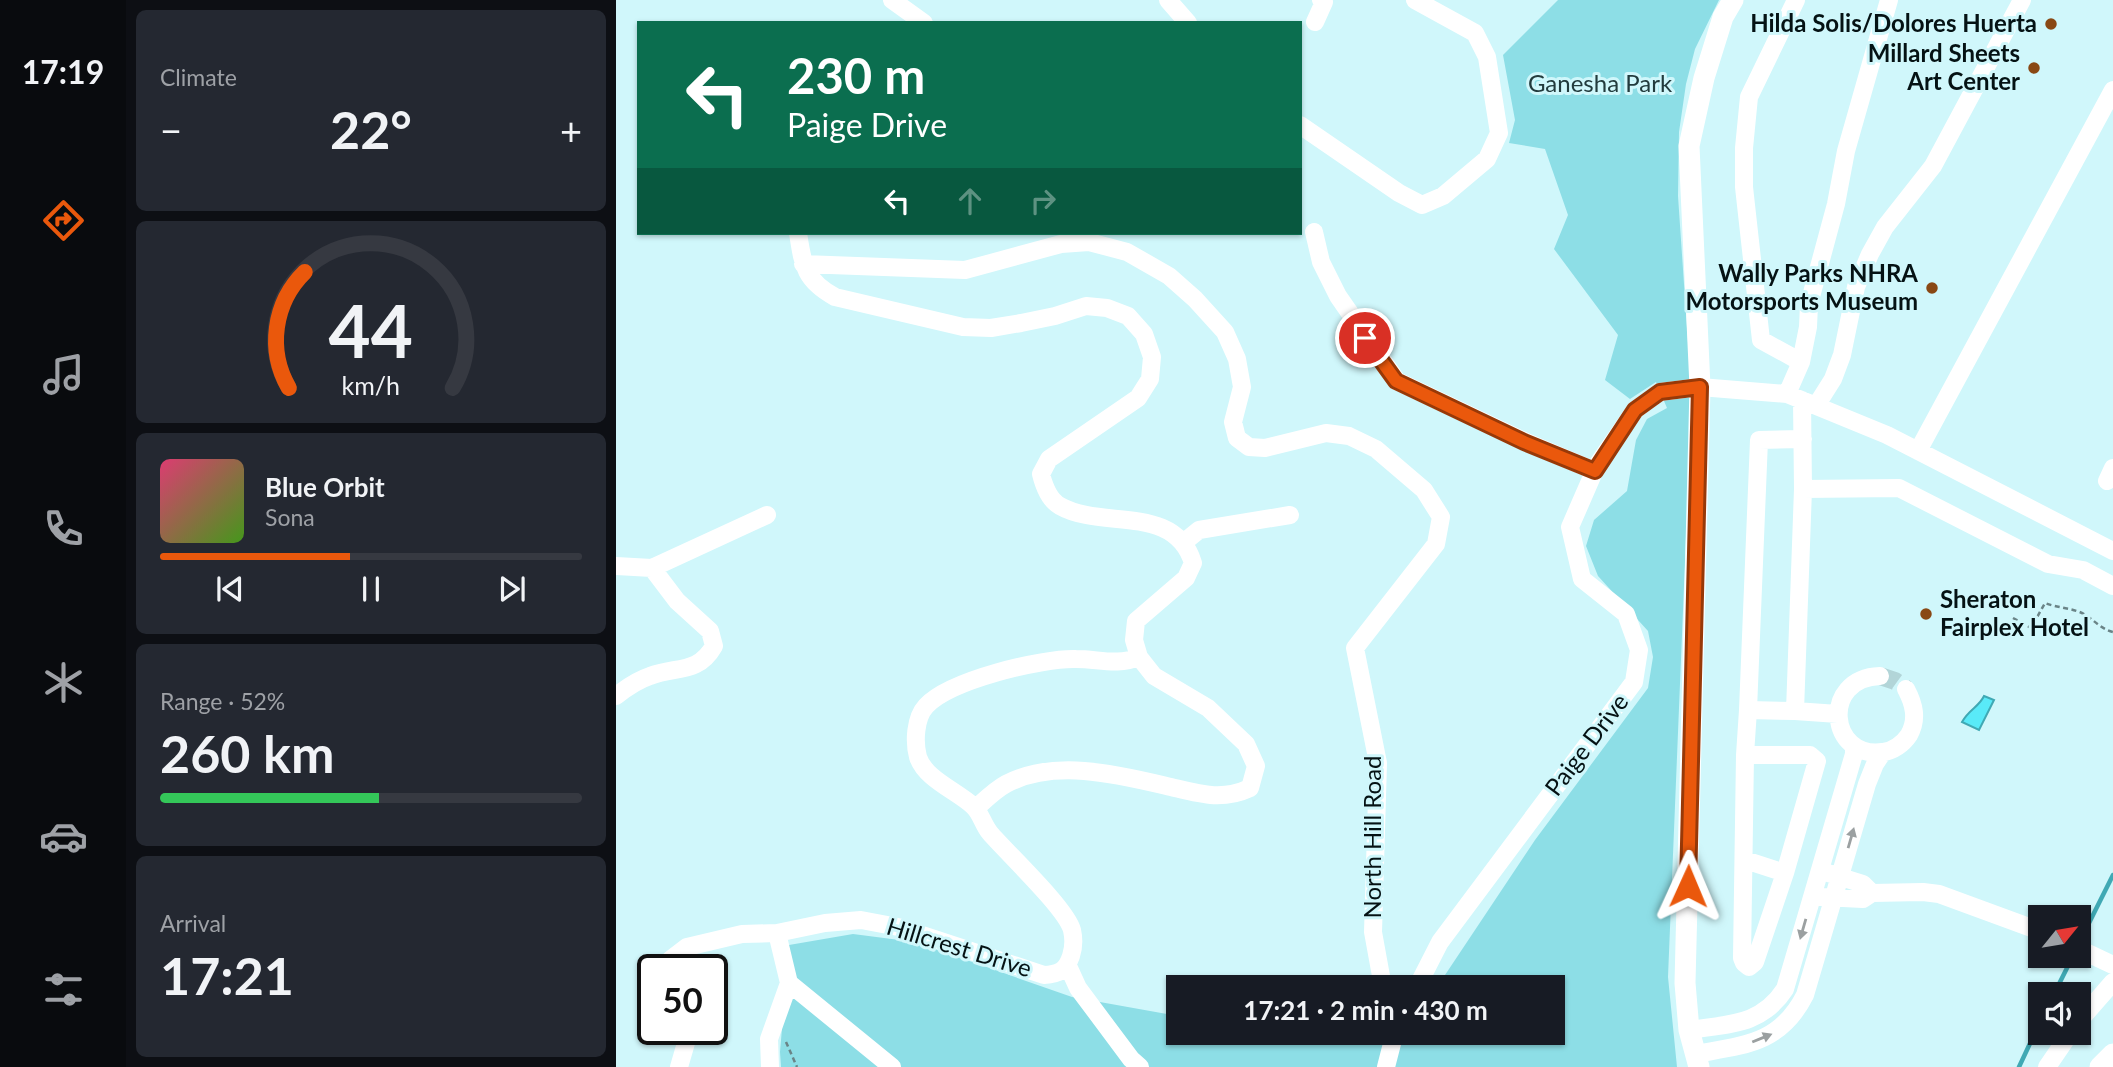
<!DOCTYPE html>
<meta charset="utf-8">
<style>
:root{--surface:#171b24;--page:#242831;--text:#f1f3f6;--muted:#9ea1a6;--line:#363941;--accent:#ea580c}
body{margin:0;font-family:Lato,sans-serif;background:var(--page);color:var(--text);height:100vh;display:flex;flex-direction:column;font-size:26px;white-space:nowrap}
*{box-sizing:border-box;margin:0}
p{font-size:23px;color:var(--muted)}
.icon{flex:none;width:38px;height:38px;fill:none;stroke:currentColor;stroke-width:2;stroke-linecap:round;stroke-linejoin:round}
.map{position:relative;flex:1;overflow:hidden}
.panel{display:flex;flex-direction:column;gap:10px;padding:10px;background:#0d0f14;width:490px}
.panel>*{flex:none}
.top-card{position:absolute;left:21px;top:21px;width:665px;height:214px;border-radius:0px;box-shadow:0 2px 5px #0004;background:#0b6e4f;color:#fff;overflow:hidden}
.needle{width:46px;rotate:60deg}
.fabs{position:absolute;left:1412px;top:905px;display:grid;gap:14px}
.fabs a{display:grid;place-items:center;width:63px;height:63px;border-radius:0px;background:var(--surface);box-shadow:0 2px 5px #0004;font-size:35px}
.speed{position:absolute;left:21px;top:954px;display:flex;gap:14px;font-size:35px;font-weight:700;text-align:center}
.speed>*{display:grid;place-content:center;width:91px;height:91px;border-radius:50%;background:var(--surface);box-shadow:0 2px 5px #0004;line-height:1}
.speed .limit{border:4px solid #111;border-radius:10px;background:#fff;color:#111}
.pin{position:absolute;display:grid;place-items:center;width:60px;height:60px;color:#fff;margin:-30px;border:4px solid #fff;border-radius:50%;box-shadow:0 2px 7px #0007}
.me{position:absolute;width:77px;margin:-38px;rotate:1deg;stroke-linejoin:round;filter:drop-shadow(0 0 5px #0008)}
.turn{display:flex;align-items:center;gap:24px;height:147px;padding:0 35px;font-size:32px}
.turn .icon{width:91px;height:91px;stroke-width:2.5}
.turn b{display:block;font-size:49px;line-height:60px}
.lanes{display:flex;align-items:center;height:66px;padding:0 35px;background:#0003;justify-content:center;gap:35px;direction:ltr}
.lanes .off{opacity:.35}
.big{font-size:52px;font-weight:700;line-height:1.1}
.panel .tile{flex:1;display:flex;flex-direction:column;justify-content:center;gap:10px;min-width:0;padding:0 24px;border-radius:10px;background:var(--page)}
.panel .dial{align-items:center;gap:0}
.dial svg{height:182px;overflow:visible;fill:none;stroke:var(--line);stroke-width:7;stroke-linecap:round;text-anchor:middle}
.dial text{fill:var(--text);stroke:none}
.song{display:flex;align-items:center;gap:21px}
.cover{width:84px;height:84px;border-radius:10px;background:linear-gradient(135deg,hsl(340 70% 55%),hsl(100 70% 35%))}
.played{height:7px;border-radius:4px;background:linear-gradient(90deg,var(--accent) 45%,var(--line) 45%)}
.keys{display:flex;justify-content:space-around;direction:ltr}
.heat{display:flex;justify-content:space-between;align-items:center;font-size:38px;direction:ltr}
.charge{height:10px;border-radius:5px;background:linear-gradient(90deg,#34c759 52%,var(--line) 0)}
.trip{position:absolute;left:550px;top:975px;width:399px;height:70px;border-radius:0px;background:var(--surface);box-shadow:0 2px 5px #0004;font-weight:700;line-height:70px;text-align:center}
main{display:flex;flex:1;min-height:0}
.menu{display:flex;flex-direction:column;width:126px;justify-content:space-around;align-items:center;background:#090b0e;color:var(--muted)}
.menu .icon{width:49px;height:49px}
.menu .on{color:var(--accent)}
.menu b{font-size:32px;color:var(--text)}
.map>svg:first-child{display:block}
</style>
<main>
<nav class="menu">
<b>17:19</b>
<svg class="icon on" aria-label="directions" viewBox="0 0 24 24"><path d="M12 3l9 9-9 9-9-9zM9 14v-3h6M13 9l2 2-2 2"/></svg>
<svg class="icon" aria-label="music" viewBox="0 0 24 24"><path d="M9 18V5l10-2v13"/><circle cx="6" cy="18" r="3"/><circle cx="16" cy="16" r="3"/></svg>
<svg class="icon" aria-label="phone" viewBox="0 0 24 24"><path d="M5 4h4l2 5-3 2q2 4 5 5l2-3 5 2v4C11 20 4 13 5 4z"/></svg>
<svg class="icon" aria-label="climate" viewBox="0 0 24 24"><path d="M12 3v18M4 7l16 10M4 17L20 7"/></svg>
<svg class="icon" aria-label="car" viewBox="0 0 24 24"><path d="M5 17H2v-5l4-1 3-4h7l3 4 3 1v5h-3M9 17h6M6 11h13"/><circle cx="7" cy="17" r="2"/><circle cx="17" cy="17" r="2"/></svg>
<svg class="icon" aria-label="filters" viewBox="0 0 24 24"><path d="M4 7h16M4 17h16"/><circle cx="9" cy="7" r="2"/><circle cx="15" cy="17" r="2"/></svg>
</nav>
<section class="panel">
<div class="tile"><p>Climate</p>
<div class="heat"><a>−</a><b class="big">22°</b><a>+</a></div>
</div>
<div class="tile dial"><svg viewBox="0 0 100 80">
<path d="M14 69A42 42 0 1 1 86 69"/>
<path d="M14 69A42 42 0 0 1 21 18" stroke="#ea580c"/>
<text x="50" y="56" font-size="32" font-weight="700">44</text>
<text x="50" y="72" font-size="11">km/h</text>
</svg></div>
<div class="tile">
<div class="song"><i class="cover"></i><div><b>Blue Orbit</b><p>Sona</p></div></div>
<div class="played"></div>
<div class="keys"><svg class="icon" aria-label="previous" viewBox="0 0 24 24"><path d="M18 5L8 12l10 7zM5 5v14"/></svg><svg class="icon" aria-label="pause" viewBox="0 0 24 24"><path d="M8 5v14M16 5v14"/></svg><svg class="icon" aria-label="next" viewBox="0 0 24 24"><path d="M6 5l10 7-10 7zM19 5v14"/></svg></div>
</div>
<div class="tile"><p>Range · 52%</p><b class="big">260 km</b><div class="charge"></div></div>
<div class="tile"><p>Arrival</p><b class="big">17:21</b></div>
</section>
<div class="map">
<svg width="1497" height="1067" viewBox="0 0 1497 1067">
<rect width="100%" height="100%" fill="#d0f7fb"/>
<path fill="#8ddee6" d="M942 0H1103L1079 49 1070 84 1063 132 1062 196 1074 372V439L1052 977 1061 1067H165L164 1052 173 945 237 934 299 942 456 997 562 1016V1032H652L668 1035 690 1032H936V987H821L919 840 1032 688 1037 657 1032 631 982 576 970 546 978 520 1011 491 1020 440 1031 419 1051 408 1040 382 1014 399 989 380 1002 335 938 249 952 215 929 149 893 143 899 120 887 55Z"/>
<path fill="#59eaf8" stroke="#40a9b4" stroke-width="2" d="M1368 696 1378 700 1363 730 1346 722C1353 709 1363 707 1368 696Z"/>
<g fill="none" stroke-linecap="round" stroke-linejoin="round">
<path stroke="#40a9b4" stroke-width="4.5" d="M1463 943 1497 875
M1438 994 1457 956
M1403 1067 1424 1022"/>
<path stroke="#b2d5d8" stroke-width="18" stroke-dasharray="18 9" stroke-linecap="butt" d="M1264 676 1279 681 1290 689"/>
<path stroke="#6a8487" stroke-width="2.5" stroke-dasharray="5 3.5" stroke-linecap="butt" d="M1397 618 1415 628 1429 603C1441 608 1457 608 1468 614 1478 620 1485 629 1497 632
M170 1042 181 1067"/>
<path stroke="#fff" stroke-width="18" d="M276 0 308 23
M552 0 572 23
M1180 0 1133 97 1128 148V187L1145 340 1185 362
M699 22 708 2 705 0
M684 125 783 193 806 205 827 196 871 159 883 133 871 57 859 33 799 0
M698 232 705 262 722 296 781 381 908 441 979 471
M182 233C187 265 188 280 219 297L347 327 375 328 405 323 439 316 470 306 491 308 512 316 528 334 536 357 534 379 522 398 433 459 425 474C428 486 433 500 444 506 486 530 559 503 577 563L570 578 520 621 518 640 523 657 538 676 592 708 630 744 640 766 634 788C606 801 584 794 555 787 504 775 439 758 390 784 379 790 369 800 360 808
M187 264 349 270 445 244 473 242 511 252 553 276 579 299 609 332 621 359 626 387 617 422 621 438 633 447 649 448 710 433 733 436 760 449 808 490 825 517 820 544 739 648 762 763 757 932 767 987
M1171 394 1185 362 1192 327 1193 304 1220 204 1230 151 1273 0
M1186 400 1187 489 1179 711 1222 714
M1200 406 1217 379 1226 355 1240 287 1254 254 1269 227 1317 166 1406 0
M1302 451 1497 90
M1491 481 1497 468
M1187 489 1283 488 1432 564 1467 570 1497 586
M567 543 583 530 674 515
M0 566 36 568 151 515
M1264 676C1204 678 1213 760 1267 752 1277 751 1287 744 1293 735 1302 719 1298 704 1290 689
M0 696C10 688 22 680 34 676 61 666 82 674 98 646L94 631 61 601 36 568
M1132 710 1143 440 1187 439
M1129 755 1126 958 1128 963 1133 967 1139 962 1169 873 1201 761 1194 755H1129L1132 710 1179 711
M1129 860 1169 873
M1212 873 1247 884 1256 893
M1207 897 1247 899 1256 893 1307 892 1323 894 1424 931
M1463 949 1497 965
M452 966 462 988 515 1059 524 1067
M53 970 54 960 71 947 126 934 161 933 209 923 245 920 282 927 428 975C443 974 450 971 455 956 458 947 458 939 456 930 450 908 391 853 374 833 367 825 365 813 357 806 341 791 309 779 302 757 298 742 299 718 310 706 334 680 426 658 460 659 483 659 501 666 523 657
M173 983 276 1067
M801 987 824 942 1018 682 1023 650 1010 614 966 579 954 527 981 465 1019 410 1044 392 1084 387 1171 394 1271 435 1497 551
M1463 1021 1497 982
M1073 1030C1112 1024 1145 1026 1169 989L1238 754V746
M1079 1054C1129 1045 1164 1044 1189 995L1251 784 1259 764 1267 752
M63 1067 70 1043V1029
M154 1067 153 1039 173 983 161 933
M770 1067 779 1032
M1431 1067 1455 1032"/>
<path stroke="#fff" stroke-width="21" d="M1083 1067 1073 1030 1069 983 1084 387 1073 146 1088 78 1107 17 1117 0
M1484 1067 1497 1054"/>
</g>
<defs><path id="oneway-solid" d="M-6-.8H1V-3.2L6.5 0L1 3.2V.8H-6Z" transform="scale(1.75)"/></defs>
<g fill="#9ba0a1">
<use href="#oneway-solid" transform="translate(1235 838) rotate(-74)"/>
<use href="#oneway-solid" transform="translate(1187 929) rotate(106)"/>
<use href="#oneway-solid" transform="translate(1146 1038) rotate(-22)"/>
</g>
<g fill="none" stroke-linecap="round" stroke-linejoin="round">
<defs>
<path id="route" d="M749 338 780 381 908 442 979 471 1019 410 1044 392 1084 387 1072 886"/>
</defs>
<use href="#route" stroke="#983908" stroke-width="18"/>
<use href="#route" stroke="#ea580c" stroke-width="12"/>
</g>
<g fill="#894814" stroke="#d0f7fb" stroke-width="2.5">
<circle cx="1435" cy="24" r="7"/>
<circle cx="1418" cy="68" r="7"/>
<circle cx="1316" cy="288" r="7"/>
<circle cx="1310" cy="614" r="7"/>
</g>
<g text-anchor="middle" stroke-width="6" stroke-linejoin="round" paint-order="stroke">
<g font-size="24" font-weight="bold" fill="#051214" stroke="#d0f7fb" text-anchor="end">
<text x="1421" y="32">Hilda Solis/Dolores Huerta</text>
<text x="1404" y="62">Millard Sheets<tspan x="1404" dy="28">Art Center</tspan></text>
<text x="1302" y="282">Wally Parks NHRA<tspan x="1302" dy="28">Motorsports Museum</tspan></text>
<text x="1324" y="608" text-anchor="start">Sheraton<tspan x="1324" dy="28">Fairplex Hotel</tspan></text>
</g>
<g font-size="24" fill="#223b3d" stroke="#d0f7fb">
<text x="984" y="92">Ganesha Park</text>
</g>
<g font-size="24" fill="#051214" stroke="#d0f7fb">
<text transform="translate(971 745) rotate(-53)" y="8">Paige Drive</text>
<text transform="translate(757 837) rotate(-90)" y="8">North Hill Road</text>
<text transform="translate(343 948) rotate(17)" y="8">Hillcrest Drive</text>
</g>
</g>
</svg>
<div class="fabs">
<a><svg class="needle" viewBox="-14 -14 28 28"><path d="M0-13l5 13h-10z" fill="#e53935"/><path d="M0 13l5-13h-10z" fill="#9ea1a6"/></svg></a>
<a><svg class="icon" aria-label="sound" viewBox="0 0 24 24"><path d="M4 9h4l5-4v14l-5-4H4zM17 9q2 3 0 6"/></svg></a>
</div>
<div class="speed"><div class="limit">50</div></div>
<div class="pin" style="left:749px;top:338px;background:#d93025"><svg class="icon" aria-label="arrive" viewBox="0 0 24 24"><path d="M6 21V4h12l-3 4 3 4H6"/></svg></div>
<svg class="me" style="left:1072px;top:886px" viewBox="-20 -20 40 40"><path d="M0-17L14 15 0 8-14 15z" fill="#ea580c" stroke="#fff" stroke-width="4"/></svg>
<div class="trip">17:21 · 2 min · 430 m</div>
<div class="top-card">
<div class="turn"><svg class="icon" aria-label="left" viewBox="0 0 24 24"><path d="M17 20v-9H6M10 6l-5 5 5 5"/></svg><div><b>230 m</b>Paige Drive</div></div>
<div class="lanes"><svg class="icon" aria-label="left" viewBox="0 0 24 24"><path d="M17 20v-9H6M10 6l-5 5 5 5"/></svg><svg class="icon off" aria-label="ahead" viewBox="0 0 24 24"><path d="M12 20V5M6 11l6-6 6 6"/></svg><svg class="icon off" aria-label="right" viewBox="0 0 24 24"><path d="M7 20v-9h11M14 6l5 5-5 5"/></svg></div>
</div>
</div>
</main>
